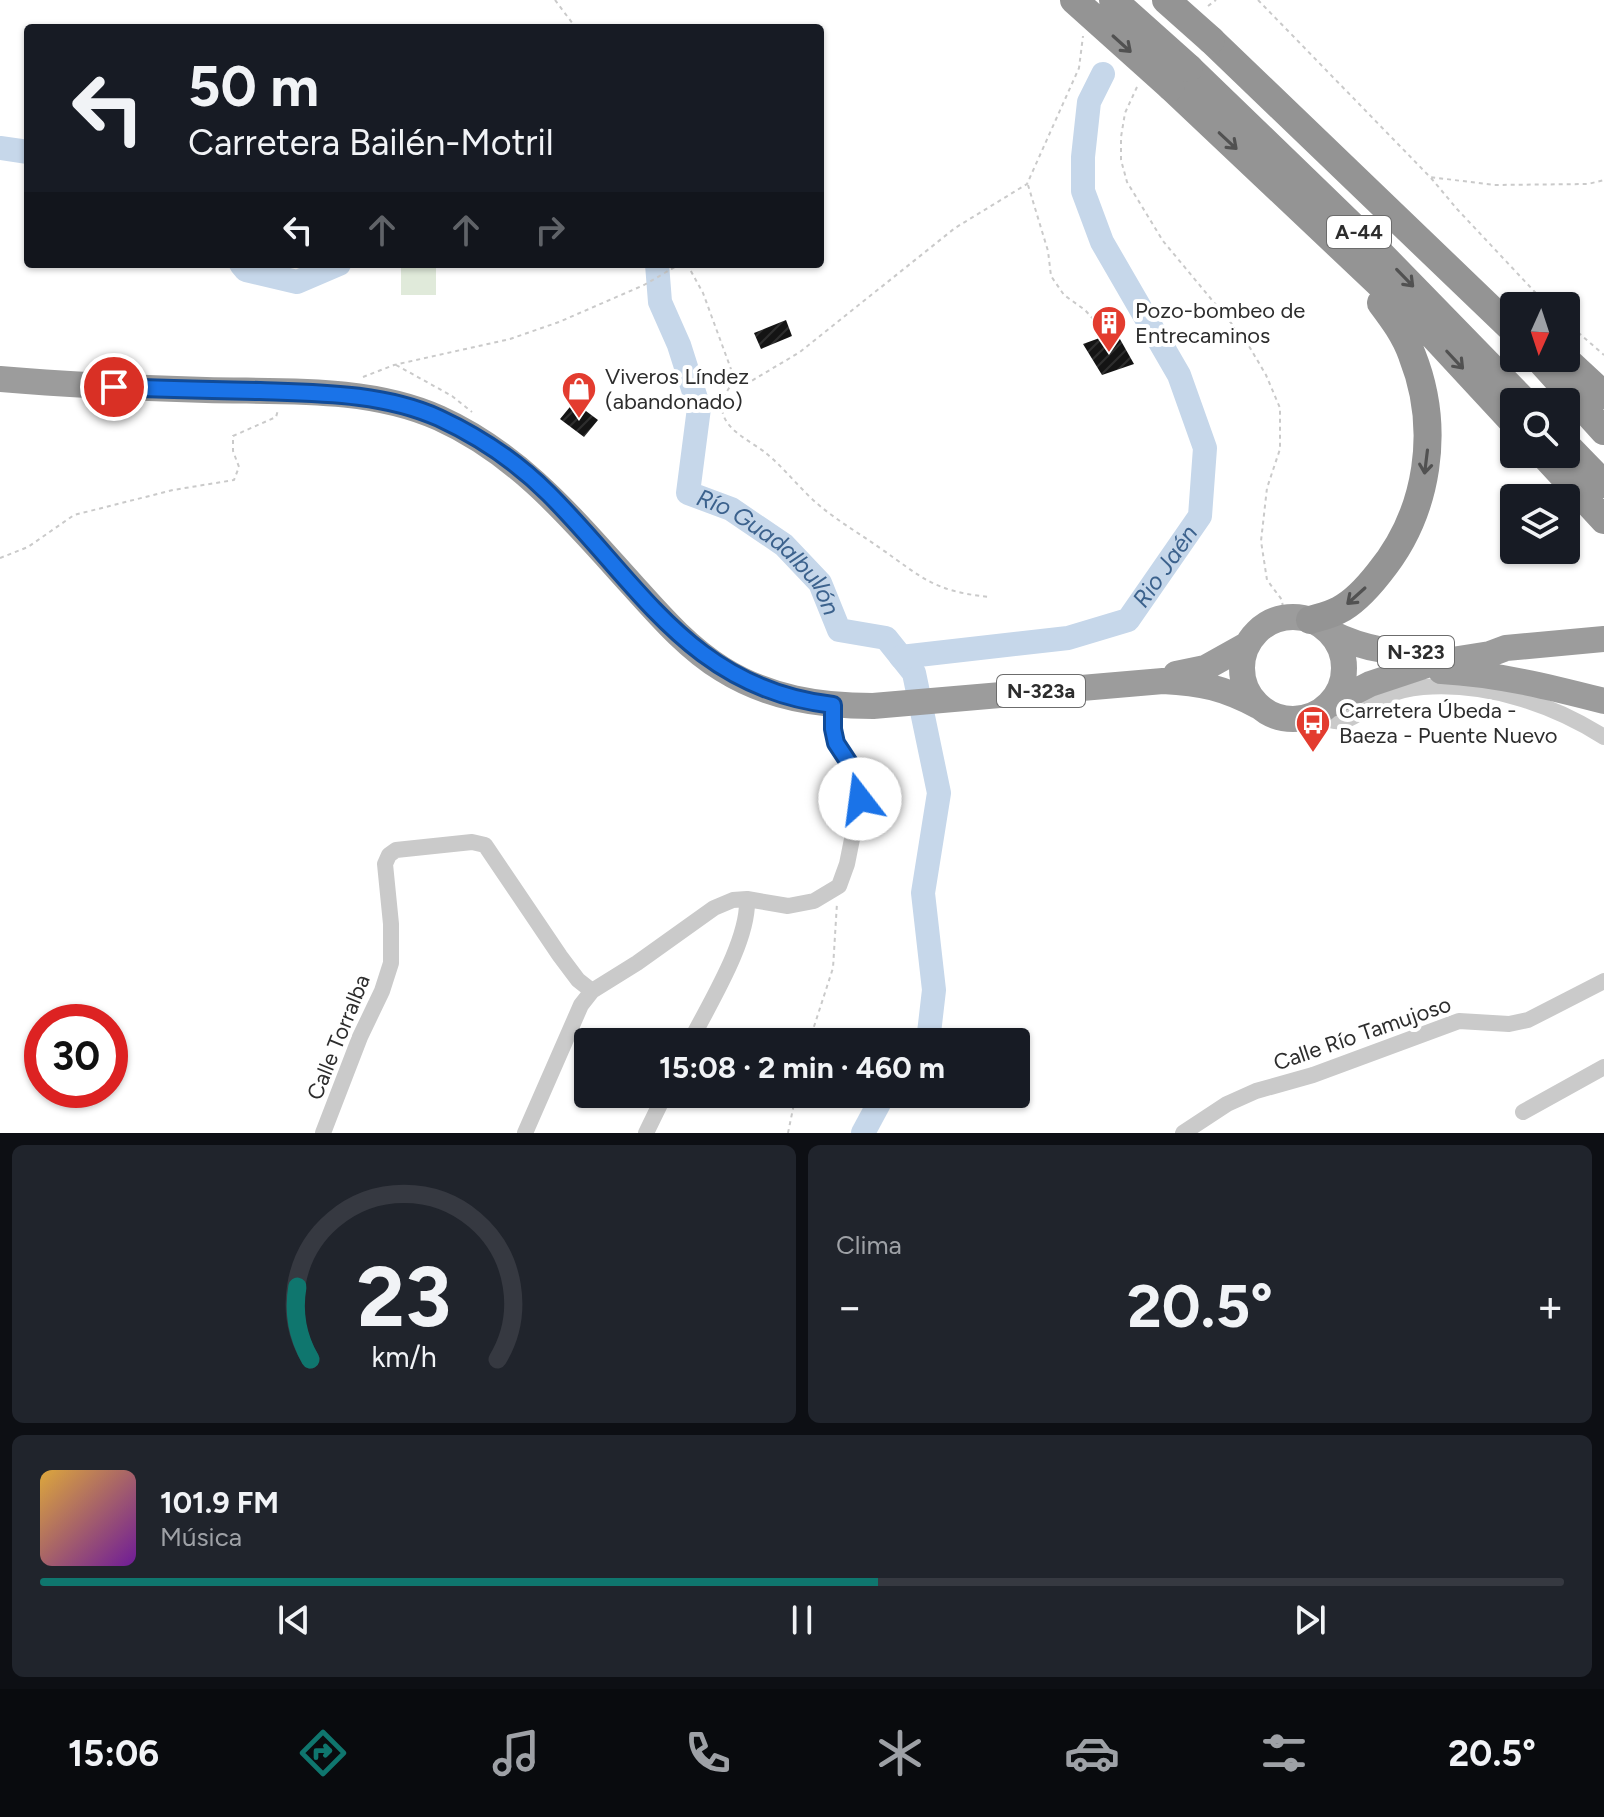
<!DOCTYPE html>
<html lang="es">
<meta charset="utf-8">
<style>
:root{--surface:#171b24;--page:#20242c;--text:#f1f3f6;--muted:#9ea1a6;--line:#363941;--accent:#0f766e}
body{margin:0;font-family:Figtree,sans-serif;background:var(--page);color:var(--text);height:100vh;display:flex;flex-direction:column;font-size:30px;white-space:nowrap}
*{box-sizing:border-box;margin:0}
p{font-size:26px;color:var(--muted)}
.icon{flex:none;width:44px;height:44px;fill:none;stroke:currentColor;stroke-width:2;stroke-linecap:round;stroke-linejoin:round}
.map{position:relative;height:1133px;overflow:hidden}
.side{display:flex;flex-direction:column;gap:12px;padding:12px;background:#0d0f14;flex:1}
.side>*{flex:none}
.banner{position:absolute;left:24px;top:24px;width:800px;height:244px;border-radius:8px;box-shadow:0 2px 6px #0004;background:#171b24;color:var(--text);overflow:hidden}
.needle{width:52px;rotate:183deg}
.tools{position:absolute;left:1500px;top:292px;display:grid;gap:16px}
.tools a{display:grid;place-items:center;width:80px;height:80px;border-radius:8px;background:var(--surface);box-shadow:0 2px 6px #0004;font-size:40px}
.speed{position:absolute;left:24px;top:1004px;display:flex;gap:16px;font-size:40px;font-weight:700;text-align:center}
.speed>*{display:grid;place-content:center;width:104px;height:104px;border-radius:50%;background:var(--surface);box-shadow:0 2px 6px #0004;line-height:1}
.speed .limit{border:12px solid #d22;background:#fff;color:#111}
.pin{position:absolute;display:grid;place-items:center;width:68px;height:68px;color:#fff;margin:-34px;border:4px solid #fff;border-radius:50%;box-shadow:0 2px 8px #0007}
.me{position:absolute;width:88px;margin:-44px;rotate:345deg;stroke-linejoin:round;filter:drop-shadow(0 0 6px #0008)}
.turn{display:flex;align-items:center;gap:28px;height:168px;padding:0 32px;font-size:36px}
.turn .icon{width:104px;height:104px;stroke-width:2.5}
.turn b{display:block;font-size:56px;line-height:68px}
.lanes{display:flex;align-items:center;height:76px;padding:0 32px;background:#0003;justify-content:center;gap:40px;direction:ltr}
.lanes .off{opacity:.35}
.big{font-size:60px;font-weight:700;line-height:1.1}
.side .tile{flex:1;display:flex;flex-direction:column;justify-content:center;gap:12px;min-width:0;padding:0 28px;border-radius:12px;background:var(--page)}
.side .dial{align-items:center;gap:0}
.dial svg{height:208px;overflow:visible;fill:none;stroke:var(--line);stroke-width:7;stroke-linecap:round;text-anchor:middle}
.dial text{fill:var(--text);stroke:none}
.song{display:flex;align-items:center;gap:24px}
.cover{width:96px;height:96px;border-radius:12px;background:linear-gradient(135deg,hsl(40 70% 55%),hsl(280 70% 35%))}
.played{height:8px;border-radius:4px;background:linear-gradient(90deg,var(--accent) 55%,var(--line) 55%)}
.keys{display:flex;justify-content:space-around;direction:ltr}
.heat{display:flex;justify-content:space-between;align-items:center;font-size:44px;direction:ltr}
.side .tiles{flex:1;display:grid;gap:12px;grid-template-columns:1fr 1fr}
.tile:last-child{grid-column:span 2}
.trip{position:absolute;left:574px;top:1028px;width:456px;height:80px;border-radius:8px;background:var(--surface);box-shadow:0 2px 6px #0004;font-weight:700;line-height:80px;text-align:center}
.dock{display:flex;height:128px;justify-content:space-around;align-items:center;background:#090b0e;color:var(--muted)}
.dock .icon{width:56px;height:56px}
.dock .on{color:var(--accent)}
.dock b{font-size:36px;color:var(--text)}
.map>svg:first-child{display:block}
</style>
<div class="map">
<svg width="1604" height="1133" viewBox="0 0 1604 1133">
<defs>
<pattern id="building-hatch" width="6" height="6" patternUnits="userSpaceOnUse" patternTransform="scale(2)"><rect width="6" height="6" fill="#141414"/><path d="M-1 1l2-2M0 6l6-6M5 7l2-2" fill="none" stroke="#2e2e2e"/></pattern>
</defs>
<rect width="100%" height="100%" fill="#fff"/>
<path fill="#e0eada" d="M401 264H436V295H401Z"/>
<g fill="none" stroke-linecap="round" stroke-linejoin="round">
<g stroke="#c6d7ea" stroke-width="24">
<path d="M0 148 28 152"/>
<path d="M241 264 246 270 297 282 339 264"/>
<path id="s1" d="M657 264 660 302 679 345 699 408 688 493 731 509 784 545 820 583 839 630 886 638 914 673 939 793 923 893 934 990 929 1033 922 1042"/>
<path id="s2" d="M901 657 1068 638 1128 620 1200 516 1205 448 1179 375 1102 242 1083 191V157L1089 102 1103 74"/>
<path d="M863 1133 884 1094"/>
</g>
</g>
<path fill="url(#building-hatch)" d="M786 320 792 336 761 349 754 333Z
M1116 332 1134 364 1102 375 1083 344Z
M574 402 598 420 584 437 560 419Z"/>
<g fill="none" stroke-linecap="round" stroke-linejoin="round">
<path stroke="#cacaca" stroke-width="2" stroke-dasharray="4 4" stroke-linecap="butt" d="M555 0 576 28
M1258 0 1430 177 1494 185 1588 184 1604 180
M1208 6 1216 0
M1137 87 1125 113 1121 137V160L1127 182 1163 241 1246 341 1266 375 1280 408V449L1267 488 1261 541 1267 580 1282 600 1284 618
M1431 178 1457 209 1548 306
M1028 185 1048 251 1051 276 1064 295 1085 310 1103 330
M687 264 703 293 735 380 748 383 800 352 955 228 1027 184 1079 68 1083 36
M1566 322 1604 355
M396 365 452 396 472 412
M363 377 394 365 510 339 559 322 644 285 680 264
M734 381C727 391 719 401 723 414 729 433 753 442 767 454 786 470 801 490 820 506 838 521 860 534 880 548 923 578 933 591 989 597
M0 558 28 547 74 515 173 490 234 480 239 467 233 451V436L276 417 278 410
M809 1042 833 968 837 903
M788 1133 796 1094"/>
<path stroke="#cacaca" stroke-width="16" d="M1317 713C1346 734 1356 711 1381 698 1394 692 1409 688 1423 687 1486 682 1552 704 1604 737
M690 1042C709 1004 749 941 747 899
M1523 1112 1604 1067
M323 1133 360 1037 382 991 391 963V924L385 864 389 855 396 850 472 842 485 845 560 956 578 980 592 991
M525 1133 581 1005 592 991 637 963 714 908 733 900 747 899 788 906 814 901 839 886 847 864 860 799 857 775 836 743 833 729V705
M646 1133 665 1094
M1183 1133 1227 1104 1256 1091 1313 1075 1459 1021 1509 1024 1528 1020 1604 981"/>
<path stroke="#9c9c9c" stroke-width="26" d="M0 379C69 385 137 388 206 390 281 392 368 386 439 418 521 455 575 522 634 587 661 617 688 648 722 669 768 698 820 706 873 706L1163 681C1202 683 1224 688 1258 706
M1242 668a51 51 0 1 1 102 0a51 51 0 1 1-102 0Z
M1329 632C1365 650 1398 655 1437 651
M1441 671C1497 674 1550 687 1604 701
M1176 674 1205 668 1248 644
M1329 705 1370 684 1433 663 1490 654 1506 648 1604 639"/>
<path stroke="#949494" stroke-width="28" d="M1211 40 1514 331
M1189 68 1368 241 1525 402
M1171 87 1426 328 1514 423
M1538 358 1604 431
M1564 358 1604 395
M1566 445 1604 484
M1543 454 1604 520
M1310 620C1320 617 1330 615 1339 610 1355 602 1368 587 1379 573 1429 512 1441 428 1412 355 1405 335 1393 319 1381 303"/>
<path stroke="#949494" stroke-width="28" d="M1074 0 1171 87
M1113 0 1189 68
M1166 0 1211 40"/>
</g>
<defs><path id="oneway-shaft" d="M-6 0H5M1.5-3L5.5 0L1.5 3" fill="none" stroke-width="1.6" stroke-linecap="round" stroke-linejoin="round" transform="scale(2)"/></defs>
<g stroke="#515151">
<use href="#oneway-shaft" transform="translate(1122 44) rotate(42)"/>
<use href="#oneway-shaft" transform="translate(1228 141) rotate(43)"/>
<use href="#oneway-shaft" transform="translate(1405 278) rotate(46)"/>
<use href="#oneway-shaft" transform="translate(1455 360) rotate(47)"/>
<use href="#oneway-shaft" transform="translate(1426 462) rotate(97)"/>
<use href="#oneway-shaft" transform="translate(1356 596) rotate(138)"/>
</g>
<g fill="none" stroke-linecap="round" stroke-linejoin="round">
<defs>
<path id="route" d="M114 387C163 389 211 390 260 391 319 393 384 393 439 418 480 437 517 462 549 494 640 585 692 689 833 705V729L836 743 857 775 860 799"/>
</defs>
<use href="#route" stroke="#114b97" stroke-width="20"/>
<use href="#route" stroke="#1a73e8" stroke-width="14"/>
</g>
<defs>
<symbol id="building-pin" viewBox="-11 -11 22 30"><path d="M0 17L-7.5 6A9.5 9.5 0 1 1 7.5 6Z" fill="#e33c2f" stroke="#fff"/><path d="M-4-6H4V6H1V3H-1V6H-4ZM-2.5-4.3h1.7v1.8h-1.7ZM.8-4.3h1.7v1.8H.8ZM-2.5-1h1.7V.8h-1.7ZM.8-1h1.7V.8H.8Z" fill="#fff"/></symbol>
<symbol id="shop-pin" viewBox="-11 -11 22 30"><path d="M0 17L-7.5 6A9.5 9.5 0 1 1 7.5 6Z" fill="#e33c2f" stroke="#fff"/><path d="M-5-2.5h2.3a2.7 3.5 0 0 1 5.4 0H5L5.5 6h-11ZM-1.5-2.5h3a1.5 2.3 0 0 0-3 0Z" fill="#fff"/></symbol>
<symbol id="bus-pin" viewBox="-11 -11 22 30"><path d="M0 17L-7.5 6A9.5 9.5 0 1 1 7.5 6Z" fill="#e33c2f" stroke="#fff"/><path d="M-5-6H5V4H4V6H2V4H-2V6H-4V4H-5ZM-3.5-4V0h7V-4ZM-3.5 1.2v1.5H-2V1.2ZM2 1.2v1.5H3.5V1.2Z" fill="#fff"/></symbol>
</defs>
<g fill-rule="evenodd">
<use href="#building-pin" x="1089" y="303" width="40" height="54"/>
<use href="#shop-pin" x="559" y="369" width="40" height="54"/>
<use href="#bus-pin" x="1293" y="703" width="40" height="54"/>
</g>
<g text-anchor="middle" stroke-width="8" stroke-linejoin="round" paint-order="stroke">
<g fill="#fff" stroke="#6c6c6c" stroke-width="2">
<rect x="1327" y="216" width="64" height="32" rx="6"/>
<rect x="1378" y="636" width="76" height="32" rx="6"/>
<rect x="997" y="675" width="88" height="32" rx="6"/>
</g>
<g font-size="20" font-weight="bold" fill="#2d2d2d">
<text x="1359" y="239">A-44</text>
<text x="1416" y="659">N-323</text>
<text x="1041" y="698">N-323a</text>
</g>
<g font-size="22" fill="#2d2d2d" stroke="#fff" text-anchor="start">
<text x="1135" y="318">Pozo-bombeo de<tspan x="1135" dy="25">Entrecaminos</tspan></text>
<text x="605" y="384">Viveros Líndez<tspan x="605" dy="25">(abandonado)</tspan></text>
<text x="1339" y="718">Carretera Úbeda -<tspan x="1339" dy="25">Baeza - Puente Nuevo</tspan></text>
</g>
<g font-size="22" fill="#2d2d2d" stroke="#fff">
<text transform="translate(1362 1033) rotate(-19)" y="8">Calle Río Tamujoso</text>
<text transform="translate(338 1037) rotate(-68)" y="8">Calle Torralba</text>
</g>
<g font-size="24" font-style="italic" fill="#3c628d" stroke="#fff">
<text dy="8" stroke="none"><textPath href="#s1" startOffset="340">Río Guadalbullón</textPath></text>
<text dy="8" stroke="none"><textPath href="#s2" startOffset="296">Rio Jaén</textPath></text>
</g>
</g>
</svg>
<div class="tools">
<a><svg class="needle" viewBox="-14 -14 28 28"><path d="M0-13l5 13h-10z" fill="#e53935"/><path d="M0 13l5-13h-10z" fill="#9ea1a6"/></svg></a>
<a><svg class="icon" aria-label="search" viewBox="0 0 24 24"><circle cx="10" cy="10" r="6"/><path d="M15 15l6 6"/></svg></a>
<a><svg class="icon" aria-label="layers" viewBox="0 0 24 24"><path d="M12 4l9 5-9 5-9-5zM3 14l9 5 9-5"/></svg></a>
</div>
<div class="speed"><div class="limit">30</div></div>
<div class="pin" style="left:114px;top:387px;background:#d93025"><svg class="icon" aria-label="arrive" viewBox="0 0 24 24"><path d="M6 21V4h12l-3 4 3 4H6"/></svg></div>
<svg class="me" style="left:860px;top:799px" viewBox="-20 -20 40 40"><circle r="19" fill="#fff"/><path d="M0-13L10 11 0 6-10 11z" fill="#1a73e8"/></svg>
<div class="trip">15:08 · 2 min · 460 m</div>
<div class="banner">
<div class="turn"><svg class="icon" aria-label="left" viewBox="0 0 24 24"><path d="M17 20v-9H6M10 6l-5 5 5 5"/></svg><div><b>50 m</b>Carretera Bailén-Motril</div></div>
<div class="lanes"><svg class="icon" aria-label="left" viewBox="0 0 24 24"><path d="M17 20v-9H6M10 6l-5 5 5 5"/></svg><svg class="icon off" aria-label="ahead" viewBox="0 0 24 24"><path d="M12 20V5M6 11l6-6 6 6"/></svg><svg class="icon off" aria-label="ahead" viewBox="0 0 24 24"><path d="M12 20V5M6 11l6-6 6 6"/></svg><svg class="icon off" aria-label="right" viewBox="0 0 24 24"><path d="M7 20v-9h11M14 6l5 5-5 5"/></svg></div>
</div>
</div>
<section class="side">
<div class="tiles">
<div class="tile dial"><svg viewBox="0 0 100 80">
<path d="M14 69A42 42 0 1 1 86 69"/>
<path d="M14 69A42 42 0 0 1 9 41" stroke="#0f766e"/>
<text x="50" y="56" font-size="32" font-weight="700">23</text>
<text x="50" y="72" font-size="11">km/h</text>
</svg></div>
<div class="tile"><p>Clima</p>
<div class="heat"><a>−</a><b class="big">20.5°</b><a>+</a></div>
</div>
<div class="tile">
<div class="song"><i class="cover"></i><div><b>101.9 FM</b><p>Música</p></div></div>
<div class="played"></div>
<div class="keys"><svg class="icon" aria-label="previous" viewBox="0 0 24 24"><path d="M18 5L8 12l10 7zM5 5v14"/></svg><svg class="icon" aria-label="pause" viewBox="0 0 24 24"><path d="M8 5v14M16 5v14"/></svg><svg class="icon" aria-label="next" viewBox="0 0 24 24"><path d="M6 5l10 7-10 7zM19 5v14"/></svg></div>
</div>
</div>
</section>
<nav class="dock">
<b>15:06</b>
<svg class="icon on" aria-label="directions" viewBox="0 0 24 24"><path d="M12 3l9 9-9 9-9-9zM9 14v-3h6M13 9l2 2-2 2"/></svg>
<svg class="icon" aria-label="music" viewBox="0 0 24 24"><path d="M9 18V5l10-2v13"/><circle cx="6" cy="18" r="3"/><circle cx="16" cy="16" r="3"/></svg>
<svg class="icon" aria-label="phone" viewBox="0 0 24 24"><path d="M5 4h4l2 5-3 2q2 4 5 5l2-3 5 2v4C11 20 4 13 5 4z"/></svg>
<svg class="icon" aria-label="climate" viewBox="0 0 24 24"><path d="M12 3v18M4 7l16 10M4 17L20 7"/></svg>
<svg class="icon" aria-label="car" viewBox="0 0 24 24"><path d="M5 17H2v-5l4-1 3-4h7l3 4 3 1v5h-3M9 17h6M6 11h13"/><circle cx="7" cy="17" r="2"/><circle cx="17" cy="17" r="2"/></svg>
<svg class="icon" aria-label="filters" viewBox="0 0 24 24"><path d="M4 7h16M4 17h16"/><circle cx="9" cy="7" r="2"/><circle cx="15" cy="17" r="2"/></svg>
<b>20.5°</b>
</nav>
